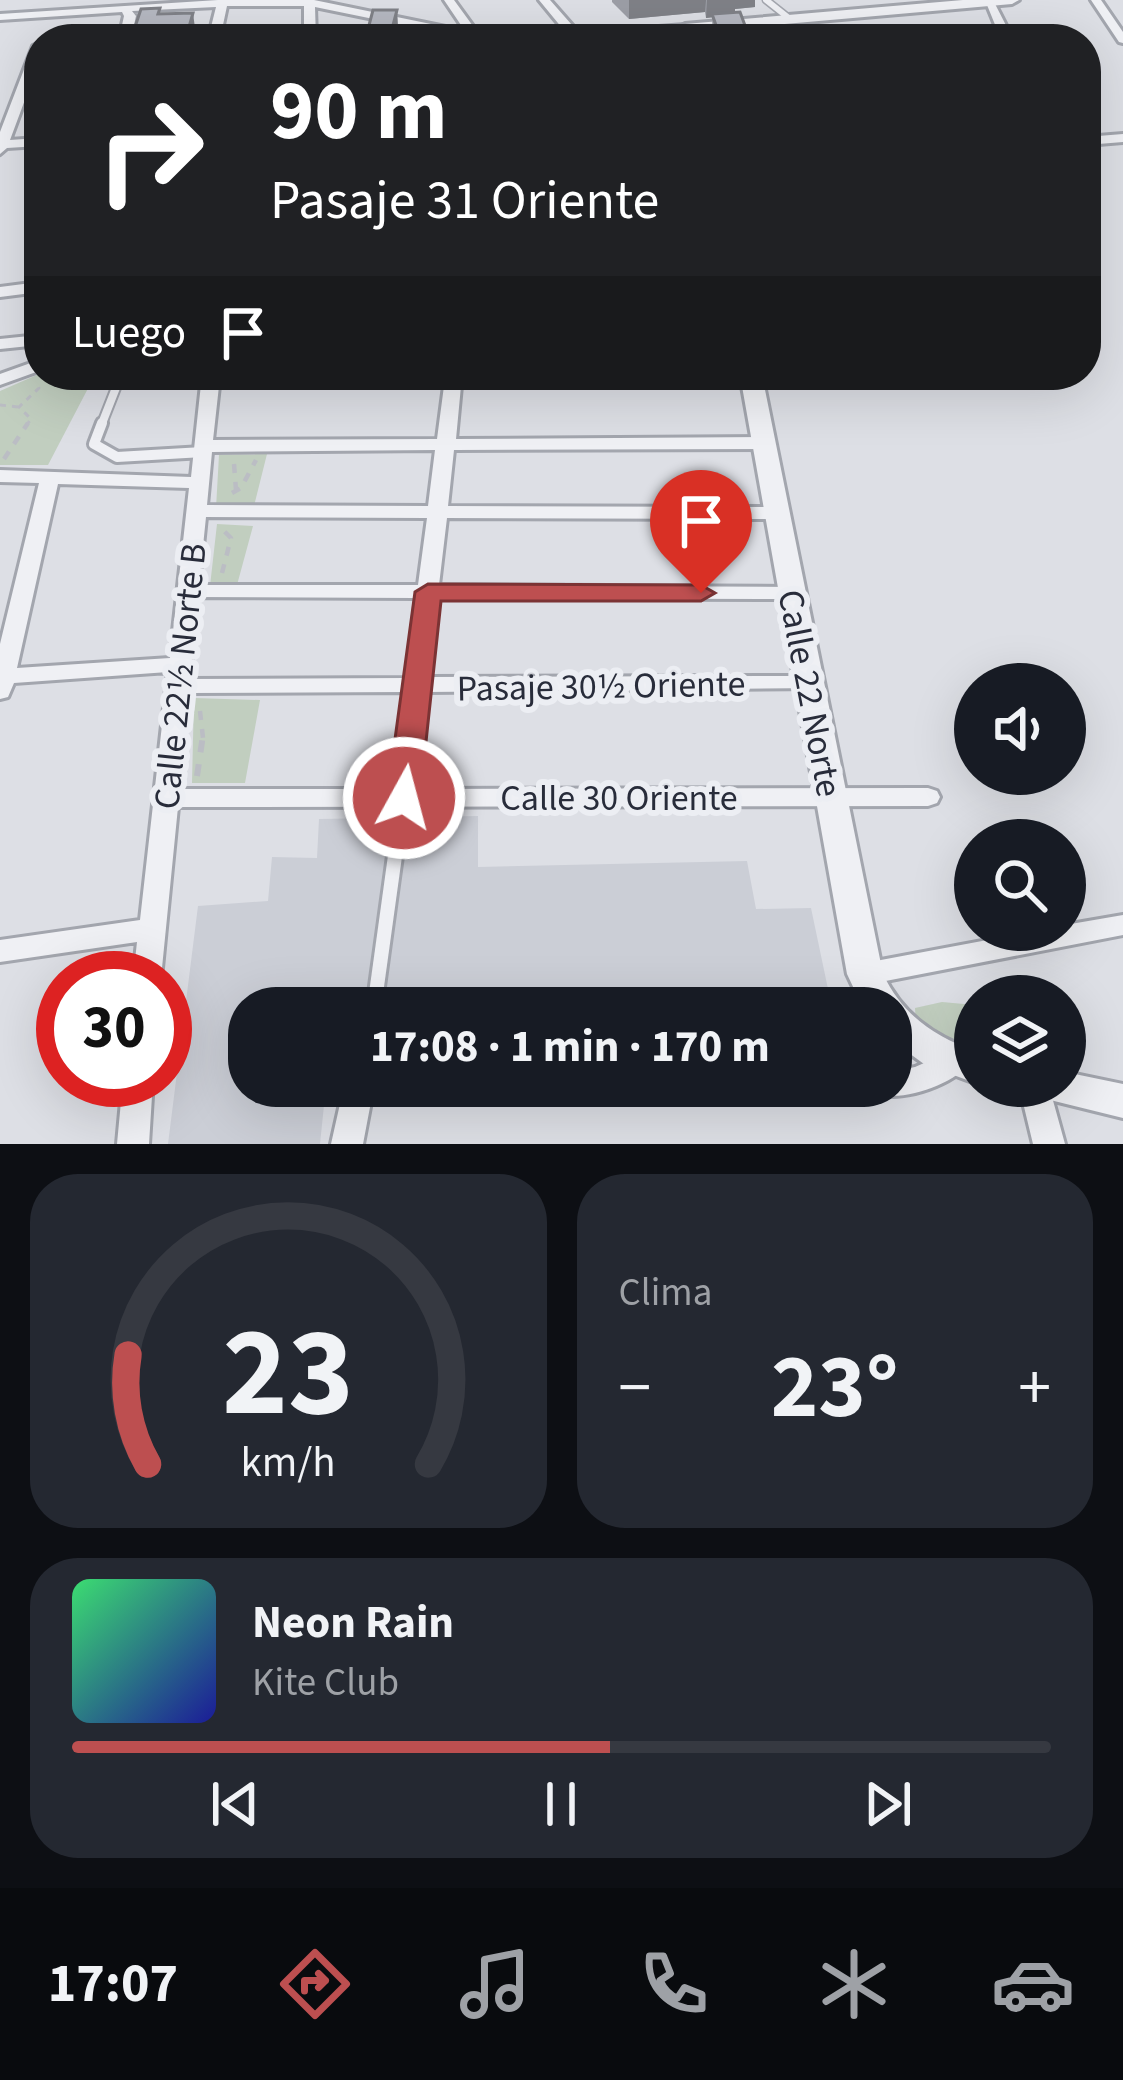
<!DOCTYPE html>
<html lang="es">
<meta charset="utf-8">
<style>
:root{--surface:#171b24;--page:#242831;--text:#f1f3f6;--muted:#9ea1a6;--line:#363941;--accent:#bd4f50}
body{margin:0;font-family:"Source Sans 3",sans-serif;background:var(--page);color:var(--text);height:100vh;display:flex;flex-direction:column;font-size:45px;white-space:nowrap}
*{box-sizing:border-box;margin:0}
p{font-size:39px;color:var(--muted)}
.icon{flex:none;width:66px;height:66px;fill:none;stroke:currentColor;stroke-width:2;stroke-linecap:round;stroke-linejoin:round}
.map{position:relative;height:1144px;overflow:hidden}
.side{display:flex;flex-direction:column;gap:30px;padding:30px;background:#0d0f14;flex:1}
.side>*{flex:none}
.hud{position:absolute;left:24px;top:24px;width:1077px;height:366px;border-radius:48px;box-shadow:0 12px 48px #0002;background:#202124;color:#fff;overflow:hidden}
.controls{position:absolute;left:954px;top:663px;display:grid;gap:24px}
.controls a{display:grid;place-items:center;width:132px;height:132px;border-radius:50%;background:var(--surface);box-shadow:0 12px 48px #0002;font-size:60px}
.speed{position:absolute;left:36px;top:951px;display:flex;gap:24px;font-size:60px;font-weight:700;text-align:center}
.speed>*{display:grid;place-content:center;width:156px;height:156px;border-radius:50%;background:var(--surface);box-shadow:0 12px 48px #0002;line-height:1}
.speed .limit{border:18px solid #d22;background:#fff;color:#111}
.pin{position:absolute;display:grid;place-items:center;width:102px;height:102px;color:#fff;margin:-123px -51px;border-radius:50% 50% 50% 0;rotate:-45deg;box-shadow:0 0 12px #0007}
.pin .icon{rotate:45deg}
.me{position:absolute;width:132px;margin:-66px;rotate:7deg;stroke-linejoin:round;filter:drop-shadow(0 0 9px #0008)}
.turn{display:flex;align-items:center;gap:42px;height:252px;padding:0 48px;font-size:54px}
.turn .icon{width:156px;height:156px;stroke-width:2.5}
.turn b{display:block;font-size:84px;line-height:102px}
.then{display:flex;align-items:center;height:114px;padding:0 48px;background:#0003;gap:24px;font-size:45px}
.big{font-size:90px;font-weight:700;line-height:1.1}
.side .card{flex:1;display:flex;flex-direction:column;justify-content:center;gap:18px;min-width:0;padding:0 42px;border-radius:48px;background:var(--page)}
.side .dial{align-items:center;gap:0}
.dial svg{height:312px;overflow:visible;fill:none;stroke:var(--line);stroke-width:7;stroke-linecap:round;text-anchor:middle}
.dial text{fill:var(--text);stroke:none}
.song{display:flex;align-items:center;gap:36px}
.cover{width:144px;height:144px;border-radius:18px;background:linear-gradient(135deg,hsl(140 70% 55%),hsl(240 70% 35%))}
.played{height:12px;border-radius:6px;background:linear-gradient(90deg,var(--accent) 55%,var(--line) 55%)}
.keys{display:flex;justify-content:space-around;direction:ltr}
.heat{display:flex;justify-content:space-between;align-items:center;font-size:66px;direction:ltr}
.side .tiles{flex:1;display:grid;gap:30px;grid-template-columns:1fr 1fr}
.card:last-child{grid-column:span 2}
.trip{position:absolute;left:228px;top:987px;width:684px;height:120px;border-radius:48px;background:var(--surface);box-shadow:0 12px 48px #0002;font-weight:700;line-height:120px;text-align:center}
.tabs{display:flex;height:192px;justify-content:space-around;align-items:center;background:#090b0e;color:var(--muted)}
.tabs .icon{width:84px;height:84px}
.tabs .current{color:var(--accent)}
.tabs b{font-size:54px;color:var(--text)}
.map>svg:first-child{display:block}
</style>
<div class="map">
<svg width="1123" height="1144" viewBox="0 0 1123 1144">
<rect width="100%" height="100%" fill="#dddfe5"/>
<path fill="#cbced6" d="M478 816V867L747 861 756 909 811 908 832 1008H249V1086H326L320 1144H168L198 906 268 901 272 857 317 858 319 819Z"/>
<path fill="#c1cebf" d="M39 374 95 375 48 465H0V391Z
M267 454 254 506 216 508 219 455Z
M217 524 253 526 237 585 210 586Z
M194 698 260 700 245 783H192Z
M942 1002 975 1005V1056L916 1026 915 1008Z"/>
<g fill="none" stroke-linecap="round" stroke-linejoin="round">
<defs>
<path id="service-far3" d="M766 0 790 19"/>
<path id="service-far2" d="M101 426 121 375"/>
<path id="service-far1" d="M102 423 94 444 117 457 203 452"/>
<path id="service" d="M374 1008 403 798"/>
<path id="minor" d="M218 0H314L465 31 444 0H454L478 33 517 39H471L315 7 316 39H304V6H227L220 39H208L216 7 132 11 136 16 131 39H119L124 16 122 12 0 20V14Z
M539 0H550L579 33 685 25 691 28 685 31 540 39 567 34Z
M985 0H993L1013 39H951L998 32Z
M1091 0H1101L1123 32V43L1119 42Z
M775 17 781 20 787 39H775L769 20Z
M39 43V62L10 140 39 138V146L7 148 0 154V132L33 46Z
M1123 134V142L1086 145V137Z
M39 282V292L0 297V287Z
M39 335V345L0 349V339Z
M39 360V371L0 385V374Z
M202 375 758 377V385L752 386H461L456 439 764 437 773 443 764 449 454 450 448 506 777 507 787 513 777 519 447 518 439 585 792 587 803 593 792 599 438 598 429 677 809 676 820 683 817 688 427 692 417 789 928 788 937 791 940 797 937 803 928 806 178 807 161 978H133L137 942 0 962V940L140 920 168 672 14 683 8 697 0 699V644L39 483 0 482V470L191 477ZM219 386H444L437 439 213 440ZM435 450 428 506 207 505 212 452ZM58 484 189 488 170 658 17 668ZM206 517 427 518 418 585H199ZM198 597 416 598 406 678 190 679ZM404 692 392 789H179L189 693Z
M1123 915V935L865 985 855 982 851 974 855 966 865 963 1041 930H1065V925Z
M954 1050 965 1053 969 1062C958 1083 903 1102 880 1094L876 1086H891V1072L915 1067Z
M123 1080H153L149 1144H117Z
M344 1086H374L363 1144H331Z
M1019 1086H1049L1065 1144H1033Z"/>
<path id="tertiary" d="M963 0H1019L1012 4 693 32 694 39H680L678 28 685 24Z
M740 375H762L883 974C902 1014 933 1036 975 1051V1083L924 1064 891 1040V1008H863L847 974Z
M1065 1072 1123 1084V1118L1042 1098 1037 1086H1065Z"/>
</defs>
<use href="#service-far3" stroke="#a3a6ae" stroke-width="9"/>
<use href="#service-far2" stroke="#a3a6ae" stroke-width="12"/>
<use href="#service-far1" stroke="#a3a6ae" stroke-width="16"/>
<use href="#service" stroke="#a3a6ae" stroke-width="20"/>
<use href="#minor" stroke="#a3a6ae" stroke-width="6"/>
<use href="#tertiary" stroke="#a3a6ae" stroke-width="6"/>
<path stroke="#bbbdc4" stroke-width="3" stroke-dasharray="6 6" stroke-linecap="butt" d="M0 405 19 407
M26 426 31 419 19 407 39 388 35 383"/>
<path stroke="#bbbdc4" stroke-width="4.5" stroke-dasharray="9 9" stroke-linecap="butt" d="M4 459 28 423
M234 464 236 490
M232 493 241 488 256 460
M222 573 231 538 223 530
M200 711 203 738"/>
<path stroke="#bbbdc4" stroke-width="6" stroke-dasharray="12 12" stroke-linecap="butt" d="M197 776 203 735"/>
<use href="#service-far3" stroke="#eff0f4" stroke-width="6"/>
<use href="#service-far2" stroke="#eff0f4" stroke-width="8"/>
<use href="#service-far1" stroke="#eff0f4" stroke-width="10"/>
<use href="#service" stroke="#eff0f4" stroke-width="14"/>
<use href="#minor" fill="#eff0f4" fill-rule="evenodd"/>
<use href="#tertiary" fill="#eff0f4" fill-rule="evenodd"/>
</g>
<path fill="#9c9ea6" d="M612 0H755V7L735 9V12L750 39H713L712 17 706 18 705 12 629 19 612 2Z
M397 10 398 30 396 39H369L368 29Z
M161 14 195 28 192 39H137L135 27Z"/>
<path fill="#7f8187" d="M629 0H706L705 12 629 19Z
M707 0H755V7L735 9V15L706 18Z
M397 10 398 30 396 39H393L392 29Z
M193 13 195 28 192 39H188L187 34Z"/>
<path fill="#b5b8c1" stroke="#7f8187" stroke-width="3" d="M160 8 158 14 193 13 187 34 143 35 146 26 135 27 141 9Z
M373 10H397L392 29H368Z
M740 12 750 39H721L712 14Z"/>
<path fill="#bd4f50" stroke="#7b3334" stroke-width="3" d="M428 584 701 585 715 593 701 601H441L420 798 404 809 387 798 415 592Z"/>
<g text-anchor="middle" stroke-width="12" stroke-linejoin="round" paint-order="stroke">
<g font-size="36" fill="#282c3a" stroke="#eceef3">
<text transform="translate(179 676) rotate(-84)" y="13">Calle 22½ Norte B</text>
<text transform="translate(601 685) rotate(-1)" y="13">Pasaje 30½ Oriente</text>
<text transform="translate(811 693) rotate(79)" y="13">Calle 22 Norte</text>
<text x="619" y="810">Calle 30 Oriente</text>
</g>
</g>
</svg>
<div class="controls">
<a><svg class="icon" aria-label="sound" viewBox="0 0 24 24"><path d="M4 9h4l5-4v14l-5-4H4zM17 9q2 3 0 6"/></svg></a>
<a><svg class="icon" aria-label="search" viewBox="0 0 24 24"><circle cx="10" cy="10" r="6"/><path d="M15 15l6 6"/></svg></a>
<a><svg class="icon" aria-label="layers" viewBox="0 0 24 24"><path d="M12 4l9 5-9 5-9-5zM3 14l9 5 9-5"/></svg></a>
</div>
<div class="speed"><div class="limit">30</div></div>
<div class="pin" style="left:701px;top:593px;background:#d93025"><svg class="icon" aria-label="arrive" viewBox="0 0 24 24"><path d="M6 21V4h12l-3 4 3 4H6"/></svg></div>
<svg class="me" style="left:404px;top:798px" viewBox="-20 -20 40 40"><circle r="17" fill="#bd4f50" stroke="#fff" stroke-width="3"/><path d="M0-11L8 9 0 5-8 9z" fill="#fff"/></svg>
<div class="trip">17:08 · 1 min · 170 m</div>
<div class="hud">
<div class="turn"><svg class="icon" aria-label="right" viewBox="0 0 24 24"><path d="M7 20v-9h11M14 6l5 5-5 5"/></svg><div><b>90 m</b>Pasaje 31 Oriente</div></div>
<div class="then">Luego<svg class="icon" aria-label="arrive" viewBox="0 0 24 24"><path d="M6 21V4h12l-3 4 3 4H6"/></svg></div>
</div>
</div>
<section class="side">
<div class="tiles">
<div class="card dial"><svg viewBox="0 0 100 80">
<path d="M14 69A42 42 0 1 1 86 69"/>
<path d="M14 69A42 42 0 0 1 9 41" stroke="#bd4f50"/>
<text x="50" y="56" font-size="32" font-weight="700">23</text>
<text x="50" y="72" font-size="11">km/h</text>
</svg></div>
<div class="card"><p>Clima</p>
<div class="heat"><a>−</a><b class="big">23°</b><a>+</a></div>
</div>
<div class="card">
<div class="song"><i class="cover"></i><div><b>Neon Rain</b><p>Kite Club</p></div></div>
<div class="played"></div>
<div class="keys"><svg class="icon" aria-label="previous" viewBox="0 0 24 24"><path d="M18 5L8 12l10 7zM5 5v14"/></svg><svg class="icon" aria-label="pause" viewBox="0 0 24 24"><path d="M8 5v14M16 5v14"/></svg><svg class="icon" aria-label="next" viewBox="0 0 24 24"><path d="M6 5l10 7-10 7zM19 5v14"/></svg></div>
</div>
</div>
</section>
<nav class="tabs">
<b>17:07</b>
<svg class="icon current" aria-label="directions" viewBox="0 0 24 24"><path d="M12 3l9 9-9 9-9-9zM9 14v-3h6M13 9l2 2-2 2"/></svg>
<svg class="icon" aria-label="music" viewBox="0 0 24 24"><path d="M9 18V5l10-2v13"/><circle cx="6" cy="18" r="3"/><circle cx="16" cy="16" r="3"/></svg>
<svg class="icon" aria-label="phone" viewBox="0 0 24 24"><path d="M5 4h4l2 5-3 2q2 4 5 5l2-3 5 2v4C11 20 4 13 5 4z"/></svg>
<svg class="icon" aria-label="climate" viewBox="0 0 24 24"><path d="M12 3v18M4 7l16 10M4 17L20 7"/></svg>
<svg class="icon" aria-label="car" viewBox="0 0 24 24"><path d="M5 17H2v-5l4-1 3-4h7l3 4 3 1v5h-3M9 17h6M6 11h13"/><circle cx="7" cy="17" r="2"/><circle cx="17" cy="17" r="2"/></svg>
</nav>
